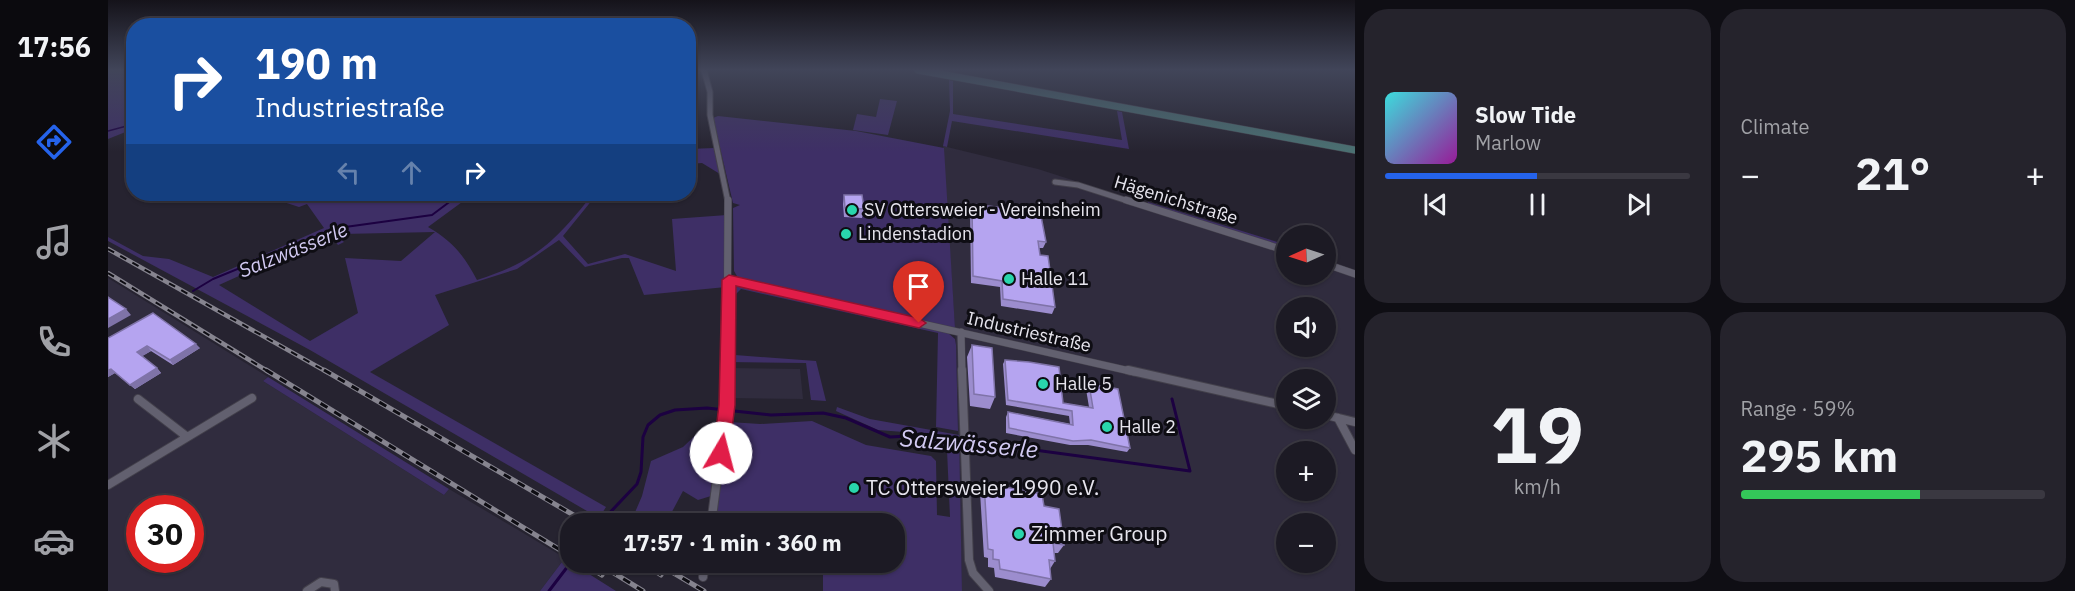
<!DOCTYPE html>
<meta charset="utf-8">
<style>
:root{--surface:#1c1a24;--page:#25232c;--text:#f1f3f6;--muted:#a0a1a6;--line:#3a3841;--accent:#2563eb}
body{margin:0;font-family:"IBM Plex Sans",sans-serif;background:var(--page);color:var(--text);height:100vh;display:flex;flex-direction:column;font-size:22px;white-space:nowrap}
*{box-sizing:border-box;margin:0}
p{font-size:20px;color:var(--muted)}
.icon{flex:none;width:33px;height:33px;fill:none;stroke:currentColor;stroke-width:2;stroke-linecap:round;stroke-linejoin:round}
.map{position:relative;flex:1;overflow:hidden}
.sheet{display:flex;flex-direction:column;gap:9px;padding:9px;background:#0f0e14;width:720px}
.sheet>*{flex:none}
.guide{position:absolute;left:18px;top:18px;width:570px;height:183px;border-radius:24px;box-shadow:0 2px 4px #0004,0 0 0 2px var(--line);background:#1a4fa0;color:#fff;overflow:hidden}
.needle{width:39px;rotate:267deg}
.controls{position:absolute;left:1168px;top:225px;display:grid;gap:12px}
.controls a{display:grid;place-items:center;width:60px;height:60px;border-radius:50%;background:var(--surface);box-shadow:0 2px 4px #0004,0 0 0 2px var(--line);font-size:30px}
.speed{position:absolute;left:18px;top:495px;display:flex;gap:12px;font-size:30px;font-weight:700;text-align:center}
.speed>*{display:grid;place-content:center;width:78px;height:78px;border-radius:50%;background:var(--surface);box-shadow:0 2px 4px #0004,0 0 0 2px var(--line);line-height:1}
.speed .limit{border:9px solid #d22;background:#fff;color:#111}
.pin{position:absolute;display:grid;place-items:center;width:51px;height:51px;color:#fff;margin:-62px -26px;border-radius:50% 50% 50% 0;rotate:-45deg;box-shadow:0 0 6px #0007}
.pin .icon{rotate:45deg}
.me{position:absolute;width:66px;margin:-33px;rotate:8deg;stroke-linejoin:round;filter:drop-shadow(0 0 4px #0008)}
.turn{display:flex;align-items:center;gap:21px;height:126px;padding:0 30px;font-size:27px}
.turn .icon{width:78px;height:78px;stroke-width:2.5}
.turn b{display:block;font-size:42px;line-height:51px}
.lanes{display:flex;align-items:center;height:57px;padding:0 30px;background:#0003;justify-content:center;gap:30px;direction:ltr}
.lanes .off{opacity:.35}
.big{font-size:45px;font-weight:700;line-height:1.1}
.sheet .tile{flex:1;display:flex;flex-direction:column;justify-content:center;gap:9px;min-width:0;padding:0 21px;border-radius:24px;background:var(--page)}
.sheet .dial{align-items:center;gap:0}
.dial b{font-size:78px;line-height:1}
.song{display:flex;align-items:center;gap:18px}
.cover{width:72px;height:72px;border-radius:9px;background:linear-gradient(135deg,hsl(180 70% 55%),hsl(300 70% 35%))}
.played{height:6px;border-radius:3px;background:linear-gradient(90deg,var(--accent) 50%,var(--line) 50%)}
.keys{display:flex;justify-content:space-around;direction:ltr}
.heat{display:flex;justify-content:space-between;align-items:center;font-size:33px;direction:ltr}
.charge{height:9px;border-radius:4px;background:linear-gradient(90deg,#34c759 59%,var(--line) 0)}
.sheet .tiles{flex:1;display:grid;gap:9px;grid-template-columns:repeat(2,1fr)}
.trip{position:absolute;left:452px;top:513px;width:345px;height:60px;border-radius:24px;background:var(--surface);box-shadow:0 2px 4px #0004,0 0 0 2px var(--line);font-weight:700;line-height:60px;text-align:center}
main{display:flex;flex:1;min-height:0}
.dock{display:flex;flex-direction:column;width:108px;justify-content:space-around;align-items:center;background:#0b0a0e;color:var(--muted)}
.dock .icon{width:42px;height:42px}
.dock .current{color:var(--accent)}
.dock b{font-size:27px;color:var(--text)}
.map>svg:first-child{display:block}
</style>
<main>
<nav class="dock">
<b>17:56</b>
<svg class="icon current" aria-label="directions" viewBox="0 0 24 24"><path d="M12 3l9 9-9 9-9-9zM9 14v-3h6M13 9l2 2-2 2"/></svg>
<svg class="icon" aria-label="music" viewBox="0 0 24 24"><path d="M9 18V5l10-2v13"/><circle cx="6" cy="18" r="3"/><circle cx="16" cy="16" r="3"/></svg>
<svg class="icon" aria-label="phone" viewBox="0 0 24 24"><path d="M5 4h4l2 5-3 2q2 4 5 5l2-3 5 2v4C11 20 4 13 5 4z"/></svg>
<svg class="icon" aria-label="climate" viewBox="0 0 24 24"><path d="M12 3v18M4 7l16 10M4 17L20 7"/></svg>
<svg class="icon" aria-label="car" viewBox="0 0 24 24"><path d="M5 17H2v-5l4-1 3-4h7l3 4 3 1v5h-3M9 17h6M6 11h13"/><circle cx="7" cy="17" r="2"/><circle cx="17" cy="17" r="2"/></svg>
</nav>
<div class="map">
<svg width="1247" height="591" viewBox="0 0 1247 591">
<rect width="100%" height="100%" fill="#262330"/>
<path fill="#302c3e" fill-rule="evenodd" d="M835 146 930 169 1179 249V274H1218V262L1247 271V591H854L848 345ZM1179 308H1218V346H1179ZM1179 380H1218V418H1179ZM1179 452H1218V490H1179ZM1179 524H1218V562H1179Z
M0 278 160 377 155 381 336 495 341 489 457 558 432 591H0ZM32 508H82V560H32Z
M622 368 692 369 695 399 622 398Z"/>
<path fill="#3e2f66" fill-rule="evenodd" d="M0 70H26L25 129 0 139Z
M841 80 845 81V114L1014 140 1009 111 1014 112 1021 149 844 121 839 147 835 146 842 111Z
M772 99 789 101 780 135 745 130 749 114 768 117Z
M610 116 748 131 836 148 847 328 630 278 626 271 625 208 632 205 625 203 605 118Z
M606 148 612 174 594 163 581 164V149Z
M151 194H193L203 198 210 194H365L320 227C344 241 356 255 369 280 429 261 447 241 485 194H489L455 236 480 264 517 254 568 271 564 219 619 215 618 287 536 295 521 258H514L477 267 451 240 409 269 327 295 341 325 262 372 498 507 491 518 202 350 0 241V237L35 256 61 259 105 277 216 228 199 204 191 207ZM327 232 293 261 237 258 250 313 202 341 111 285 222 235 230 245 236 242 230 236 234 234Z
M1040 202 1179 245V249L1039 205Z
M632 285 840 333 847 339 848 345 850 431 828 427 830 333 633 289 628 294 627 355 708 361 718 401 703 400 698 363 621 362 624 290Z
M160 377 341 489 336 495 155 381Z
M729 407 762 419 851 435 854 591H715V572L679 563 786 562V524H606L621 422 652 424 704 421 758 445 823 456 828 461 829 515 842 517 839 450 826 443 821 434 770 430 728 411Z
M615 420 603 496 590 500 575 491 558 523 522 524 534 496 543 461 575 447 597 426Z
M457 558 462 562 508 591H432Z"/>
<g fill="none" stroke-linecap="round" stroke-linejoin="round">
<path stroke="#1c0141" stroke-width="1.5" d="M0 131 26 124
M342 202 352 194"/>
<path stroke="#1c0141" stroke-width="2" d="M85 291 105 279 230 228 324 215 344 200"/>
<path stroke="#1c0141" stroke-width="3" d="M859 441 1082 471 1064 399
M492 523 529 484 533 472 535 437 540 425 552 415 567 410 599 408 663 415 715 413 738 418 782 437 820 435 854 440
M441 591 460 566"/>
<defs>
<path id="street-far2" d="M596 70 602 92V115L620 202
M947 182 970 185 1023 202"/>
<path id="street-far1" d="M1018 200 1179 251
M1218 264 1247 274
M621 280 1026 372
M853 332 854 372
M619 372 620 200"/>
<path id="street" d="M854 370 861 560 865 573 881 591
M1020 370 1179 406
M30 399 78 436
M1218 415 1247 422
M1230 418 1247 450
M0 485 144 398
M603 524 619 405V370
M595 577 597 562
M199 591 213 582 226 584 227 591"/>
<path id="secondary" d="M810 70 1247 150"/>
</defs>
<use href="#street-far2" stroke="#43404b" stroke-width="7"/>
<use href="#street-far1" stroke="#43404b" stroke-width="8"/>
<use href="#street" stroke="#43404b" stroke-width="10"/>
<use href="#secondary" stroke="#43404b" stroke-width="8"/>
<use href="#street-far2" stroke="#62606f" stroke-width="5"/>
<use href="#street-far1" stroke="#62606f" stroke-width="7"/>
<use href="#street" stroke="#62606f" stroke-width="8"/>
<use href="#secondary" stroke="#4b7072" stroke-width="7"/>
<defs>
<path id="rail-far1" d="M0 249 219 372
M0 273 161 372"/>
<path id="rail" d="M158 370 462 556
M216 370 481 524
M473 562 494 575
M488 562 535 591
M533 562 553 575
M547 562 596 591"/>
</defs>
<use href="#rail-far1" stroke="#86848f" stroke-width="4.5"/>
<use href="#rail" stroke="#86848f" stroke-width="5"/>
<use href="#rail-far1" stroke="#0e0d13" stroke-width="2" stroke-dasharray="7" stroke-linecap="butt"/>
<use href="#rail" stroke="#0e0d13" stroke-width="3" stroke-dasharray="8" stroke-linecap="butt"/>
</g>
<path fill="#9c8dce" d="M736 195 756 209 754 218 736 217 735 204Z
M864 204 927 215 938 242 935 248H931L932 255 947 307 944 314 893 306 892 287 863 283 862 210Z
M0 338 92 348 65 365 43 351 34 356 49 368 53 373 27 389 7 373 0 377Z
M864 345 887 397 882 409 862 406 859 357Z
M897 360 955 403 981 407 978 389 981 384 1022 448 1019 452 980 445H962L898 433V417L900 412 962 424 961 416 898 405 895 364Z
M876 483 936 506 956 545 950 553H946L947 561 942 569 943 579 937 587 887 577 886 568 880 567V558L876 557 872 492Z"/>
<path fill="#7f73a8" d="M18 309 23 315 0 328V319Z
M88 344 92 348 65 365 62 360Z
M39 346 43 351 33 357 29 352Z
M49 368 53 373 27 389 22 385Z
M3 369 7 373 0 377V370Z"/>
<path fill="#b5a4f0" stroke="#7f73a8" stroke-width="1.5" d="M736 195H754L756 209 737 208Z
M864 204 927 212V215L933 216 938 242 930 241 932 255 940 256 947 307 895 299 894 281 865 276Z
M0 297 18 309 0 319Z
M45 313 88 344 62 360 39 346 29 352 49 368 22 385 3 369 0 370V338Z
M864 345 884 348 887 397 866 394Z
M897 360 921 362 951 367 955 403 985 408 981 384 1010 389 1022 448 983 440 965 441 901 428 900 412 965 425 964 411 900 400Z
M876 483 934 494 936 506 951 509 956 545 945 543 947 561 941 560 943 579 892 569 891 560 885 559V550L880 549Z"/>
<linearGradient id="sky" x2="0" y2="1"><stop stop-color="#15131a"/><stop offset="0.46" stop-color="#414559"/><stop offset="1" stop-color="#414559" stop-opacity="0"/></linearGradient>
<rect width="1247" height="152" fill="url(#sky)"/>
<path fill="#e11d48" stroke="#92132f" stroke-width="1.5" d="M621 275 811 318 818 323 811 328 628 286 627 405 621 453 619 458 613 460 607 458 605 453 611 405 614 280Z"/>
<g fill="#29d5ac" stroke="#0e0d13" stroke-width="2">
<circle cx="744" cy="210" r="6"/>
<circle cx="738" cy="234" r="6"/>
<circle cx="901" cy="279" r="6"/>
<circle cx="935" cy="384" r="6"/>
<circle cx="999" cy="427" r="6"/>
<circle cx="746" cy="488" r="6"/>
<circle cx="911" cy="534" r="6"/>
</g>
<g text-anchor="middle" stroke-width="6" stroke-linejoin="round" paint-order="stroke">
<g font-size="18" fill="#e7e5ee" stroke="#0e0d13">
<text transform="translate(1068 200) rotate(17)" y="6">Hägenichstraße</text>
<text transform="translate(921 332) rotate(13)" y="6">Industriestraße</text>
</g>
<g font-size="18" fill="#e7e5ee" stroke="#0e0d13" text-anchor="start">
<text x="756" y="216">SV Ottersweier - Vereinsheim</text>
<text x="750" y="240">Lindenstadion</text>
<text x="913" y="285">Halle 11</text>
<text x="947" y="390">Halle 5</text>
<text x="1011" y="433">Halle 2</text>
</g>
<g font-size="20" font-style="italic" fill="#d2caf2" stroke="#0e0d13">
<text transform="translate(185 250) rotate(-22)" y="7">Salzwässerle</text>
</g>
<g font-size="21" fill="#e7e5ee" stroke="#0e0d13" text-anchor="start">
<text x="758" y="495">TC Ottersweier 1990 e.V.</text>
<text x="923" y="541">Zimmer Group</text>
</g>
<g font-size="24" font-style="italic" fill="#d2caf2" stroke="#0e0d13">
<text transform="translate(861 444) rotate(5)" y="8">Salzwässerle</text>
</g>
</g>
</svg>
<div class="controls">
<a><svg class="needle" viewBox="-14 -14 28 28"><path d="M0-13l5 13h-10z" fill="#e53935"/><path d="M0 13l5-13h-10z" fill="#a0a1a6"/></svg></a>
<a><svg class="icon" aria-label="sound" viewBox="0 0 24 24"><path d="M4 9h4l5-4v14l-5-4H4zM17 9q2 3 0 6"/></svg></a>
<a><svg class="icon" aria-label="layers" viewBox="0 0 24 24"><path d="M12 4l9 5-9 5-9-5zM3 14l9 5 9-5"/></svg></a>
<a>+</a>
<a>−</a>
</div>
<div class="speed"><div class="limit">30</div></div>
<div class="pin" style="left:811px;top:323px;background:#d93025"><svg class="icon" aria-label="arrive" viewBox="0 0 24 24"><path d="M6 21V4h12l-3 4 3 4H6"/></svg></div>
<svg class="me" style="left:613px;top:453px" viewBox="-20 -20 40 40"><circle r="19" fill="#fff"/><path d="M0-13L10 11 0 6-10 11z" fill="#e11d48"/></svg>
<div class="trip">17:57 · 1 min · 360 m</div>
<div class="guide">
<div class="turn"><svg class="icon" aria-label="right" viewBox="0 0 24 24"><path d="M7 20v-9h11M14 6l5 5-5 5"/></svg><div><b>190 m</b>Industriestraße</div></div>
<div class="lanes"><svg class="icon off" aria-label="left" viewBox="0 0 24 24"><path d="M17 20v-9H6M10 6l-5 5 5 5"/></svg><svg class="icon off" aria-label="ahead" viewBox="0 0 24 24"><path d="M12 20V5M6 11l6-6 6 6"/></svg><svg class="icon" aria-label="right" viewBox="0 0 24 24"><path d="M7 20v-9h11M14 6l5 5-5 5"/></svg></div>
</div>
</div>
<section class="sheet">
<div class="tiles">
<div class="tile">
<div class="song"><i class="cover"></i><div><b>Slow Tide</b><p>Marlow</p></div></div>
<div class="played"></div>
<div class="keys"><svg class="icon" aria-label="previous" viewBox="0 0 24 24"><path d="M18 5L8 12l10 7zM5 5v14"/></svg><svg class="icon" aria-label="pause" viewBox="0 0 24 24"><path d="M8 5v14M16 5v14"/></svg><svg class="icon" aria-label="next" viewBox="0 0 24 24"><path d="M6 5l10 7-10 7zM19 5v14"/></svg></div>
</div>
<div class="tile"><p>Climate</p>
<div class="heat"><a>−</a><b class="big">21°</b><a>+</a></div>
</div>
<div class="tile dial"><b>19</b><p>km/h</p></div>
<div class="tile"><p>Range · 59%</p><b class="big">295 km</b><div class="charge"></div></div>
</div>
</section>
</main>
